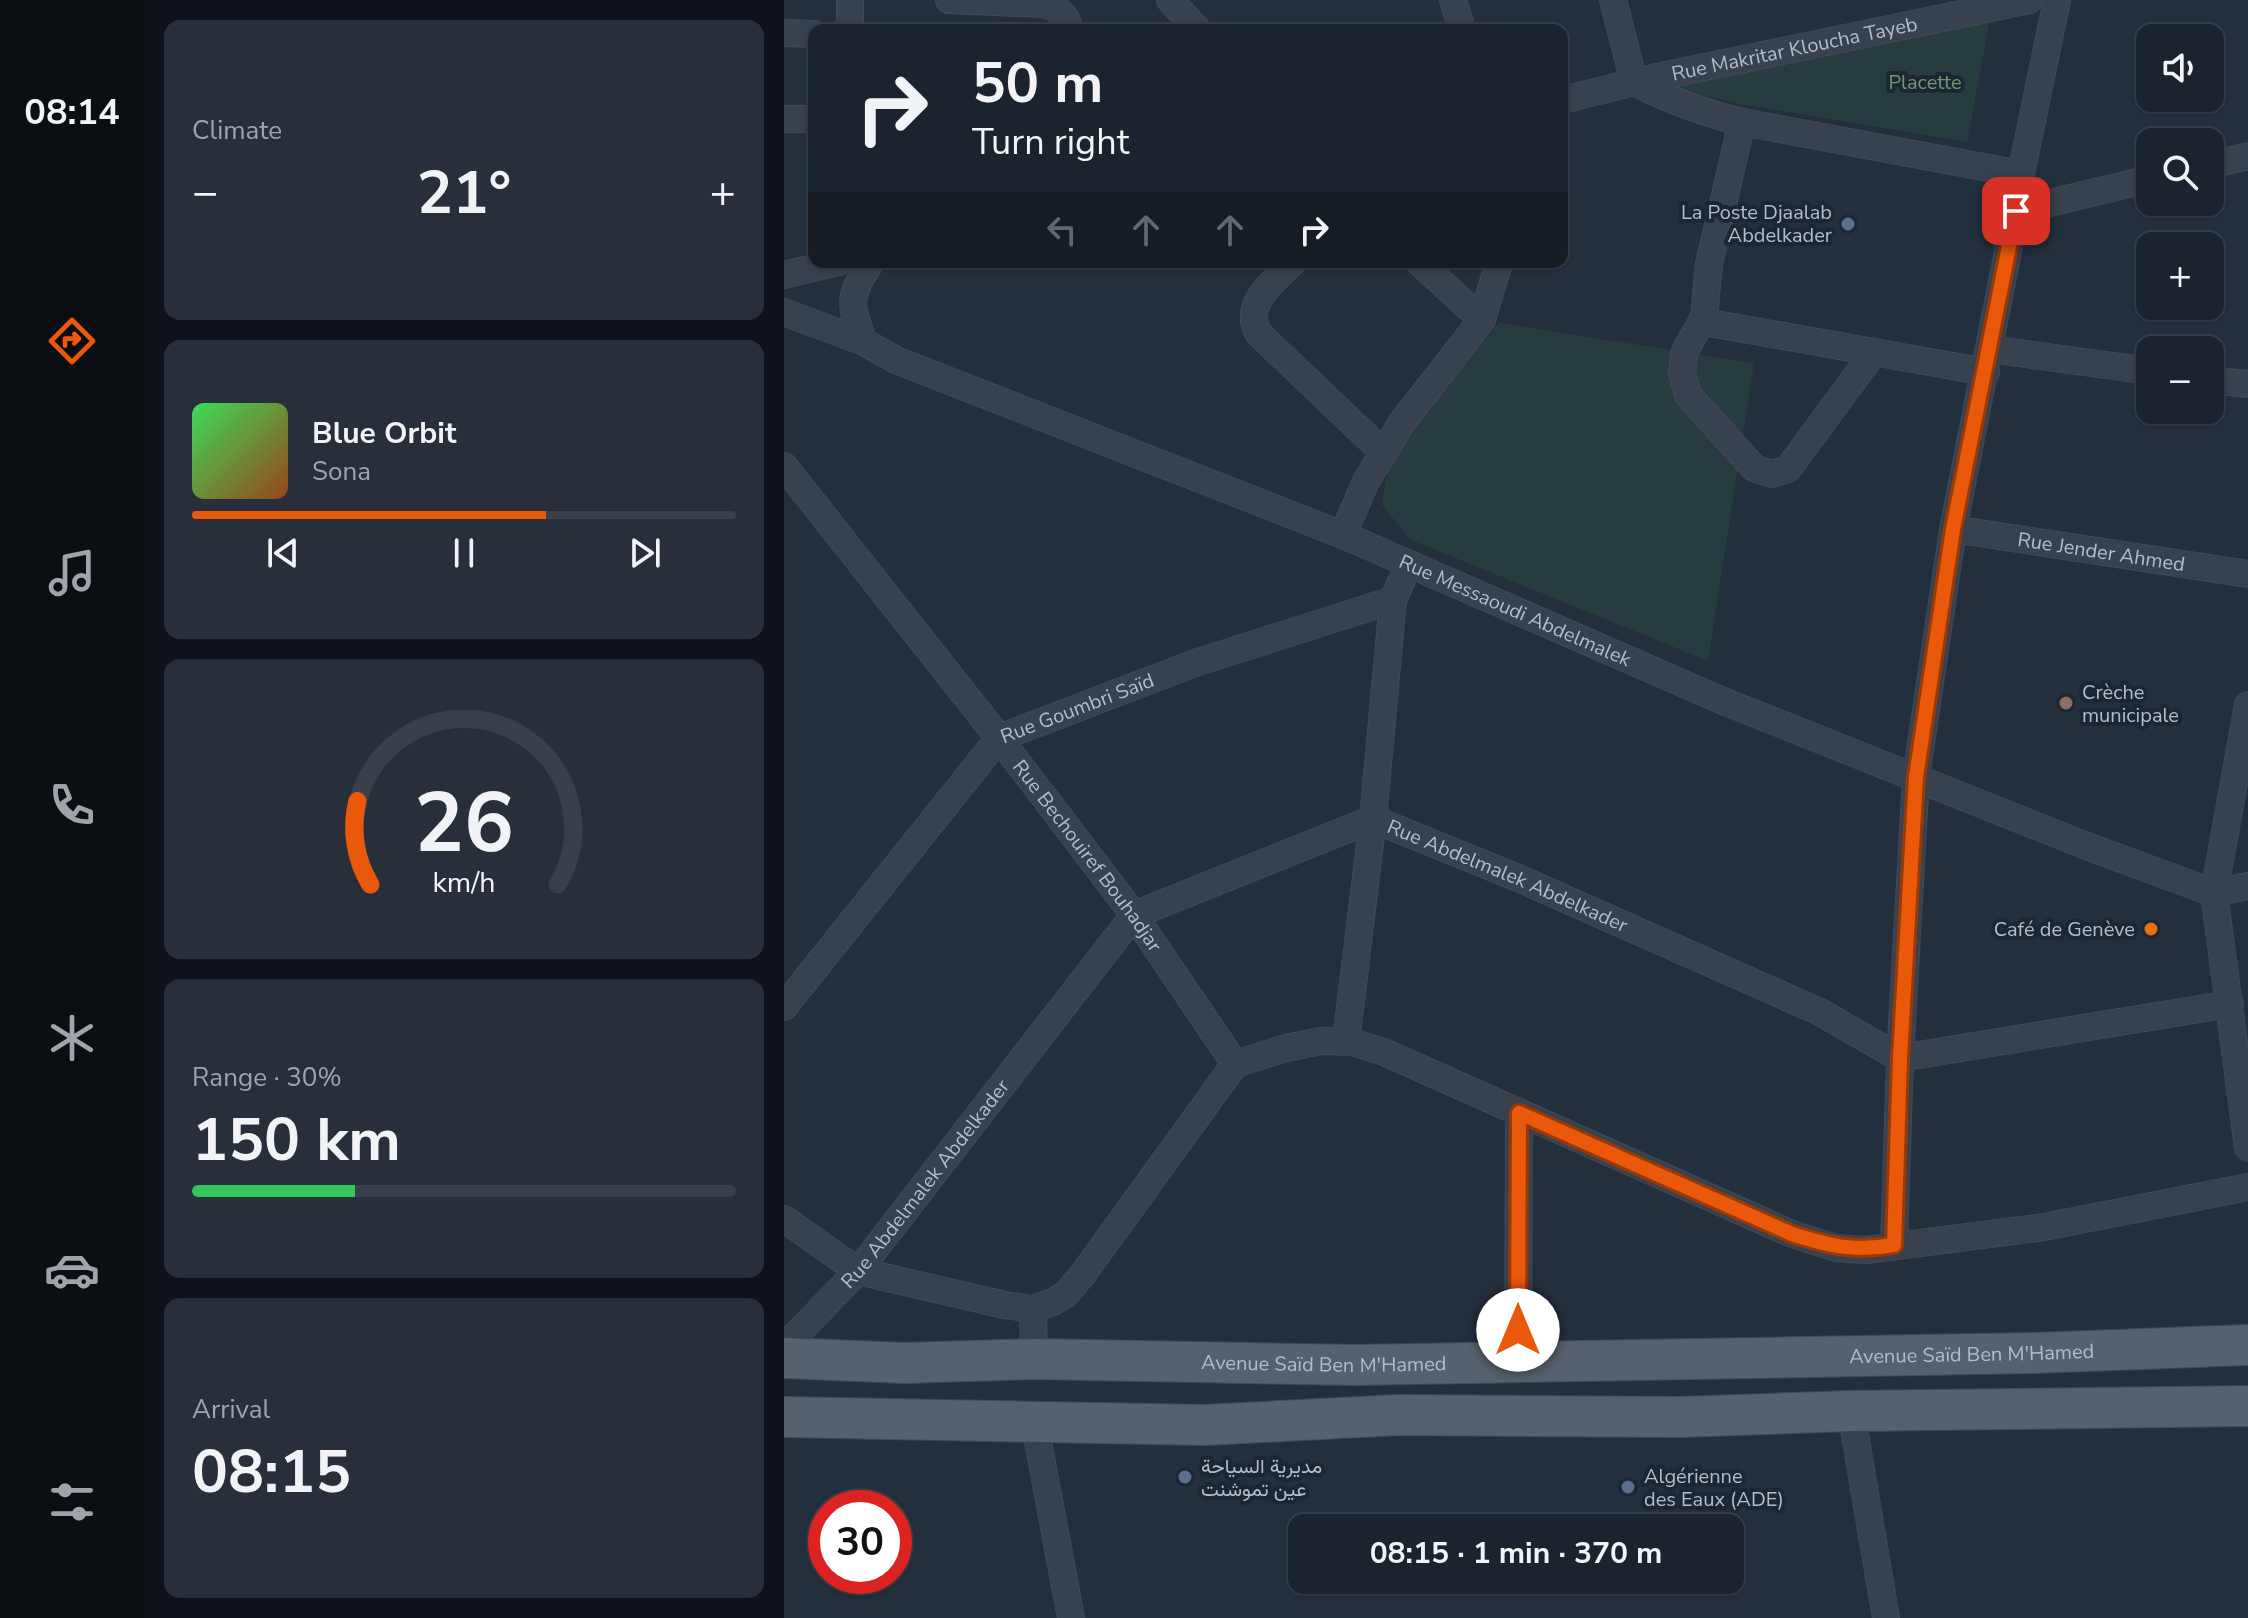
<!DOCTYPE html>
<meta charset="utf-8">
<style>
:root{--surface:#1b232e;--page:#282f3a;--text:#f1f3f6;--muted:#a0a4aa;--line:#39404a;--accent:#ea580c}
body{margin:0;font-family:"Nunito Sans",Vazirmatn,sans-serif;background:var(--page);color:var(--text);height:100vh;display:flex;flex-direction:column;font-size:30px;white-space:nowrap}
*{box-sizing:border-box;margin:0}
p{font-size:26px;color:var(--muted)}
.icon{flex:none;width:44px;height:44px;fill:none;stroke:currentColor;stroke-width:2;stroke-linecap:round;stroke-linejoin:round}
.map{position:relative;flex:1;overflow:hidden}
.side{display:flex;flex-direction:column;gap:20px;padding:20px;background:#0f1319;width:640px}
.side>*{flex:none}
.banner{position:absolute;left:24px;top:24px;width:760px;height:244px;border-radius:16px;box-shadow:0 2px 6px #0004,0 0 0 2px var(--line);background:#1b232e;color:var(--text);overflow:hidden}
.controls{position:absolute;left:1352px;top:24px;display:grid;gap:16px}
.controls a{display:grid;place-items:center;width:88px;height:88px;border-radius:16px;background:var(--surface);box-shadow:0 2px 6px #0004,0 0 0 2px var(--line);font-size:40px}
.speed{position:absolute;left:24px;top:1490px;display:flex;gap:16px;font-size:40px;font-weight:700;text-align:center}
.speed>*{display:grid;place-content:center;width:104px;height:104px;border-radius:50%;background:var(--surface);box-shadow:0 2px 6px #0004,0 0 0 2px var(--line);line-height:1}
.speed .limit{border:12px solid #d22;background:#fff;color:#111}
.pin{position:absolute;display:grid;place-items:center;width:68px;height:68px;color:#fff;margin:-34px;border-radius:16px;box-shadow:0 4px 12px #0006}
.me{position:absolute;width:88px;margin:-44px;rotate:0deg;stroke-linejoin:round;filter:drop-shadow(0 0 6px #0008)}
.turn{display:flex;align-items:center;gap:28px;height:168px;padding:0 32px;font-size:36px}
.turn .icon{width:104px;height:104px;stroke-width:2.5}
.turn b{display:block;font-size:56px;line-height:68px}
.lanes{display:flex;align-items:center;height:76px;padding:0 32px;background:#0003;justify-content:center;gap:40px;direction:ltr}
.lanes .off{opacity:.35}
.big{font-size:60px;font-weight:700;line-height:1.1}
.side .widget{flex:1;display:flex;flex-direction:column;justify-content:center;gap:12px;min-width:0;padding:0 28px;border-radius:16px;background:var(--page)}
.side .dial{align-items:center;gap:0}
.dial svg{height:208px;overflow:visible;fill:none;stroke:var(--line);stroke-width:7;stroke-linecap:round;text-anchor:middle}
.dial text{fill:var(--text);stroke:none}
.song{display:flex;align-items:center;gap:24px}
.cover{width:96px;height:96px;border-radius:12px;background:linear-gradient(135deg,hsl(130 70% 55%),hsl(20 70% 35%))}
.played{height:8px;border-radius:4px;background:linear-gradient(90deg,var(--accent) 65%,var(--line) 65%)}
.keys{display:flex;justify-content:space-around;direction:ltr}
.heat{display:flex;justify-content:space-between;align-items:center;font-size:44px;direction:ltr}
.charge{height:12px;border-radius:6px;background:linear-gradient(90deg,#34c759 30%,var(--line) 0)}
.trip{position:absolute;left:504px;top:1514px;width:456px;height:80px;border-radius:16px;background:var(--surface);box-shadow:0 2px 6px #0004,0 0 0 2px var(--line);font-weight:700;line-height:80px;text-align:center}
main{display:flex;flex:1;min-height:0}
.dock{display:flex;flex-direction:column;width:144px;justify-content:space-around;align-items:center;background:#0b0e12;color:var(--muted)}
.dock .icon{width:56px;height:56px}
.dock .current{color:var(--accent)}
.dock b{font-size:36px;color:var(--text)}
.map>svg:first-child{display:block}
</style>
<main>
<nav class="dock">
<b>08:14</b>
<svg class="icon current" aria-label="directions" viewBox="0 0 24 24"><path d="M12 3l9 9-9 9-9-9zM9 14v-3h6M13 9l2 2-2 2"/></svg>
<svg class="icon" aria-label="music" viewBox="0 0 24 24"><path d="M9 18V5l10-2v13"/><circle cx="6" cy="18" r="3"/><circle cx="16" cy="16" r="3"/></svg>
<svg class="icon" aria-label="phone" viewBox="0 0 24 24"><path d="M5 4h4l2 5-3 2q2 4 5 5l2-3 5 2v4C11 20 4 13 5 4z"/></svg>
<svg class="icon" aria-label="climate" viewBox="0 0 24 24"><path d="M12 3v18M4 7l16 10M4 17L20 7"/></svg>
<svg class="icon" aria-label="car" viewBox="0 0 24 24"><path d="M5 17H2v-5l4-1 3-4h7l3 4 3 1v5h-3M9 17h6M6 11h13"/><circle cx="7" cy="17" r="2"/><circle cx="17" cy="17" r="2"/></svg>
<svg class="icon" aria-label="filters" viewBox="0 0 24 24"><path d="M4 7h16M4 17h16"/><circle cx="9" cy="7" r="2"/><circle cx="15" cy="17" r="2"/></svg>
</nav>
<section class="side">
<div class="widget"><p>Climate</p>
<div class="heat"><a>−</a><b class="big">21°</b><a>+</a></div>
</div>
<div class="widget">
<div class="song"><i class="cover"></i><div><b>Blue Orbit</b><p>Sona</p></div></div>
<div class="played"></div>
<div class="keys"><svg class="icon" aria-label="previous" viewBox="0 0 24 24"><path d="M18 5L8 12l10 7zM5 5v14"/></svg><svg class="icon" aria-label="pause" viewBox="0 0 24 24"><path d="M8 5v14M16 5v14"/></svg><svg class="icon" aria-label="next" viewBox="0 0 24 24"><path d="M6 5l10 7-10 7zM19 5v14"/></svg></div>
</div>
<div class="widget dial"><svg viewBox="0 0 100 80">
<path d="M14 69A42 42 0 1 1 86 69"/>
<path d="M14 69A42 42 0 0 1 9 37" stroke="#ea580c"/>
<text x="50" y="56" font-size="32" font-weight="700">26</text>
<text x="50" y="72" font-size="11">km/h</text>
</svg></div>
<div class="widget"><p>Range · 30%</p><b class="big">150 km</b><div class="charge"></div></div>
<div class="widget"><p>Arrival</p><b class="big">08:15</b></div>
</section>
<div class="map">
<svg width="1464" height="1618" viewBox="0 0 1464 1618">
<rect width="100%" height="100%" fill="#242f3e"/>
<path fill="#263c3f" d="M1207 14 1183 142 956 104 891 88Z
M715 323 970 363 924 661 627 540 598 505 605 458Z"/>
<g fill="none" stroke-linecap="round" stroke-linejoin="round">
<defs>
<g id="minor">
<path d="M66 0V30"/>
<path d="M165 0 259 4C275 9 282 14 286 30"/>
<path d="M386 0 414 30"/>
<path d="M669 0 678 30"/>
<path d="M829 0 850 82C885 100 920 113 958 122L1237 174"/>
<path d="M0 33 30 34"/>
<path id="s1" d="M778 100 868 78 1245 0"/>
<path d="M0 119H30"/>
<path d="M958 122 925 264 920 317 926 323 1202 372"/>
<path d="M1426 165 1464 156"/>
<path d="M1232 211 1366 179"/>
<path d="M509 262C490 281 457 305 475 334L600 453"/>
<path d="M635 262 698 320"/>
<path d="M0 275 55 262"/>
<path id="s2" d="M0 312 80 342 112 360 559 535 939 701 1300 845 1430 893 1464 886"/>
<path d="M920 317 901 351 898 372 904 395 970 468 988 474 1004 469 1090 352"/>
<path d="M80 342C65 305 64 296 87 262"/>
<path d="M1205 349 1366 371"/>
<path d="M1426 380 1464 384"/>
<path id="s3" d="M0 466 215 738 350 915 451 1064"/>
<path id="s4" d="M1169 529 1464 574"/>
<path d="M559 535 581 483 618 422 698 320 715 262"/>
<path d="M1464 705 1430 893 1464 1148"/>
<path id="s5" d="M0 1007 215 738 411 663 609 600"/>
<path d="M562 1041 589 819 609 600 625 564"/>
<path d="M0 1219 74 1271 221 1305 249 1309 269 1302 282 1294 299 1274 451 1064 502 1048 537 1041 568 1042 600 1052 1008 1234 1052 1248 1082 1250 1260 1227 1464 1187"/>
<path d="M1110 1245 1116 1058 1132 777 1169 529 1232 211 1237 174 1273 0"/>
<path d="M249 1309 250 1359"/>
<path id="s6" d="M0 1347 74 1271 350 915 589 819 734 878 1036 1012 1116 1058 1446 1004"/>
<path d="M734 1361 735 1113"/>
<path d="M1067 1411 1102 1618"/>
<path d="M250 1420 287 1618"/>
</g>
<g id="primary">
<path id="s7" d="M0 1358 121 1363 250 1359 571 1365 1250 1353 1464 1345"/>
<path d="M0 1417 421 1425 615 1415 897 1417 1067 1411 1464 1406"/>
</g>
</defs>
<use href="#minor" stroke="#414a57" stroke-width="28"/>
<use href="#primary" stroke="#414a57" stroke-width="42"/>
<use href="#minor" stroke="#38414e" stroke-width="26"/>
<use href="#primary" stroke="#56606e" stroke-width="40"/>
</g>
<g fill="none" stroke-linecap="round" stroke-linejoin="round">
<defs>
<path id="route" d="M734 1330 735 1113 1008 1234C1046 1246 1070 1252 1110 1245L1116 1058 1132 777 1169 529 1232 211"/>
</defs>
<use href="#route" stroke="#983908" stroke-width="20"/>
<use href="#route" stroke="#ea580c" stroke-width="14"/>
</g>
<g fill="#5c6f8a" stroke="#1d2633" stroke-width="3">
<circle cx="1064" cy="224" r="8"/>
<circle cx="401" cy="1477" r="8"/>
<circle cx="844" cy="1487" r="8"/>
</g>
<circle fill="#8d6e63" stroke="#1d2633" stroke-width="3" cx="1282" cy="703" r="8"/>
<circle fill="#e8710a" stroke="#1d2633" stroke-width="3" cx="1367" cy="929" r="8"/>
<g text-anchor="middle" stroke-width="8" stroke-linejoin="round" paint-order="stroke">
<g font-size="20" fill="#b4bcc9" stroke="#1d2633">
<text dy="7" stroke="none"><textPath href="#s1" startOffset="238">Rue Makritar Kloucha Tayeb</textPath></text>
<text dy="7" stroke="none"><textPath href="#s4" startOffset="150">Rue Jender Ahmed</textPath></text>
<text dy="7" stroke="none"><textPath href="#s2" startOffset="790">Rue Messaoudi Abdelmalek</textPath></text>
<text dy="7" stroke="none"><textPath href="#s5" startOffset="428">Rue Goumbri Saïd</textPath></text>
<text dy="7" stroke="none"><textPath href="#s3" startOffset="494">Rue Bechouiref Bouhadjar</textPath></text>
<text dy="7" stroke="none"><textPath href="#s6" startOffset="960">Rue Abdelmalek Abdelkader</textPath></text>
<text dy="7" stroke="none"><textPath href="#s6" startOffset="216">Rue Abdelmalek Abdelkader</textPath></text>
<text dy="7" stroke="none"><textPath href="#s7" startOffset="1188">Avenue Saïd Ben M'Hamed</textPath></text>
<text dy="7" stroke="none"><textPath href="#s7" startOffset="540">Avenue Saïd Ben M'Hamed</textPath></text>
</g>
<g font-size="20" fill="#6b9a76" stroke="#1d2633">
<text x="1141" y="89">Placette</text>
</g>
<g font-size="20" fill="#b4bcc9" stroke="#1d2633" text-anchor="start">
<text x="1048" y="219" text-anchor="end">La Poste Djaalab<tspan x="1048" dy="23">Abdelkader</tspan></text>
<text x="1298" y="699">Crèche<tspan x="1298" dy="23">municipale</tspan></text>
<text x="1351" y="936" text-anchor="end">Café de Genève</text>
<text x="417" y="1473">مديرية السياحة<tspan x="417" dy="23">عين تموشنت</tspan></text>
<text x="860" y="1483">Algérienne<tspan x="860" dy="23">des Eaux (ADE)</tspan></text>
</g>
</g>
</svg>
<div class="controls">
<a><svg class="icon" aria-label="sound" viewBox="0 0 24 24"><path d="M4 9h4l5-4v14l-5-4H4zM17 9q2 3 0 6"/></svg></a>
<a><svg class="icon" aria-label="search" viewBox="0 0 24 24"><circle cx="10" cy="10" r="6"/><path d="M15 15l6 6"/></svg></a>
<a>+</a>
<a>−</a>
</div>
<div class="speed"><div class="limit">30</div></div>
<div class="pin" style="left:1232px;top:211px;background:#d93025"><svg class="icon" aria-label="arrive" viewBox="0 0 24 24"><path d="M6 21V4h12l-3 4 3 4H6"/></svg></div>
<svg class="me" style="left:734px;top:1330px" viewBox="-20 -20 40 40"><circle r="19" fill="#fff"/><path d="M0-13L10 11 0 6-10 11z" fill="#ea580c"/></svg>
<div class="trip">08:15 · 1 min · 370 m</div>
<div class="banner">
<div class="turn"><svg class="icon" aria-label="right" viewBox="0 0 24 24"><path d="M7 20v-9h11M14 6l5 5-5 5"/></svg><div><b>50 m</b>Turn right</div></div>
<div class="lanes"><svg class="icon off" aria-label="left" viewBox="0 0 24 24"><path d="M17 20v-9H6M10 6l-5 5 5 5"/></svg><svg class="icon off" aria-label="ahead" viewBox="0 0 24 24"><path d="M12 20V5M6 11l6-6 6 6"/></svg><svg class="icon off" aria-label="ahead" viewBox="0 0 24 24"><path d="M12 20V5M6 11l6-6 6 6"/></svg><svg class="icon" aria-label="right" viewBox="0 0 24 24"><path d="M7 20v-9h11M14 6l5 5-5 5"/></svg></div>
</div>
</div>
</main>
